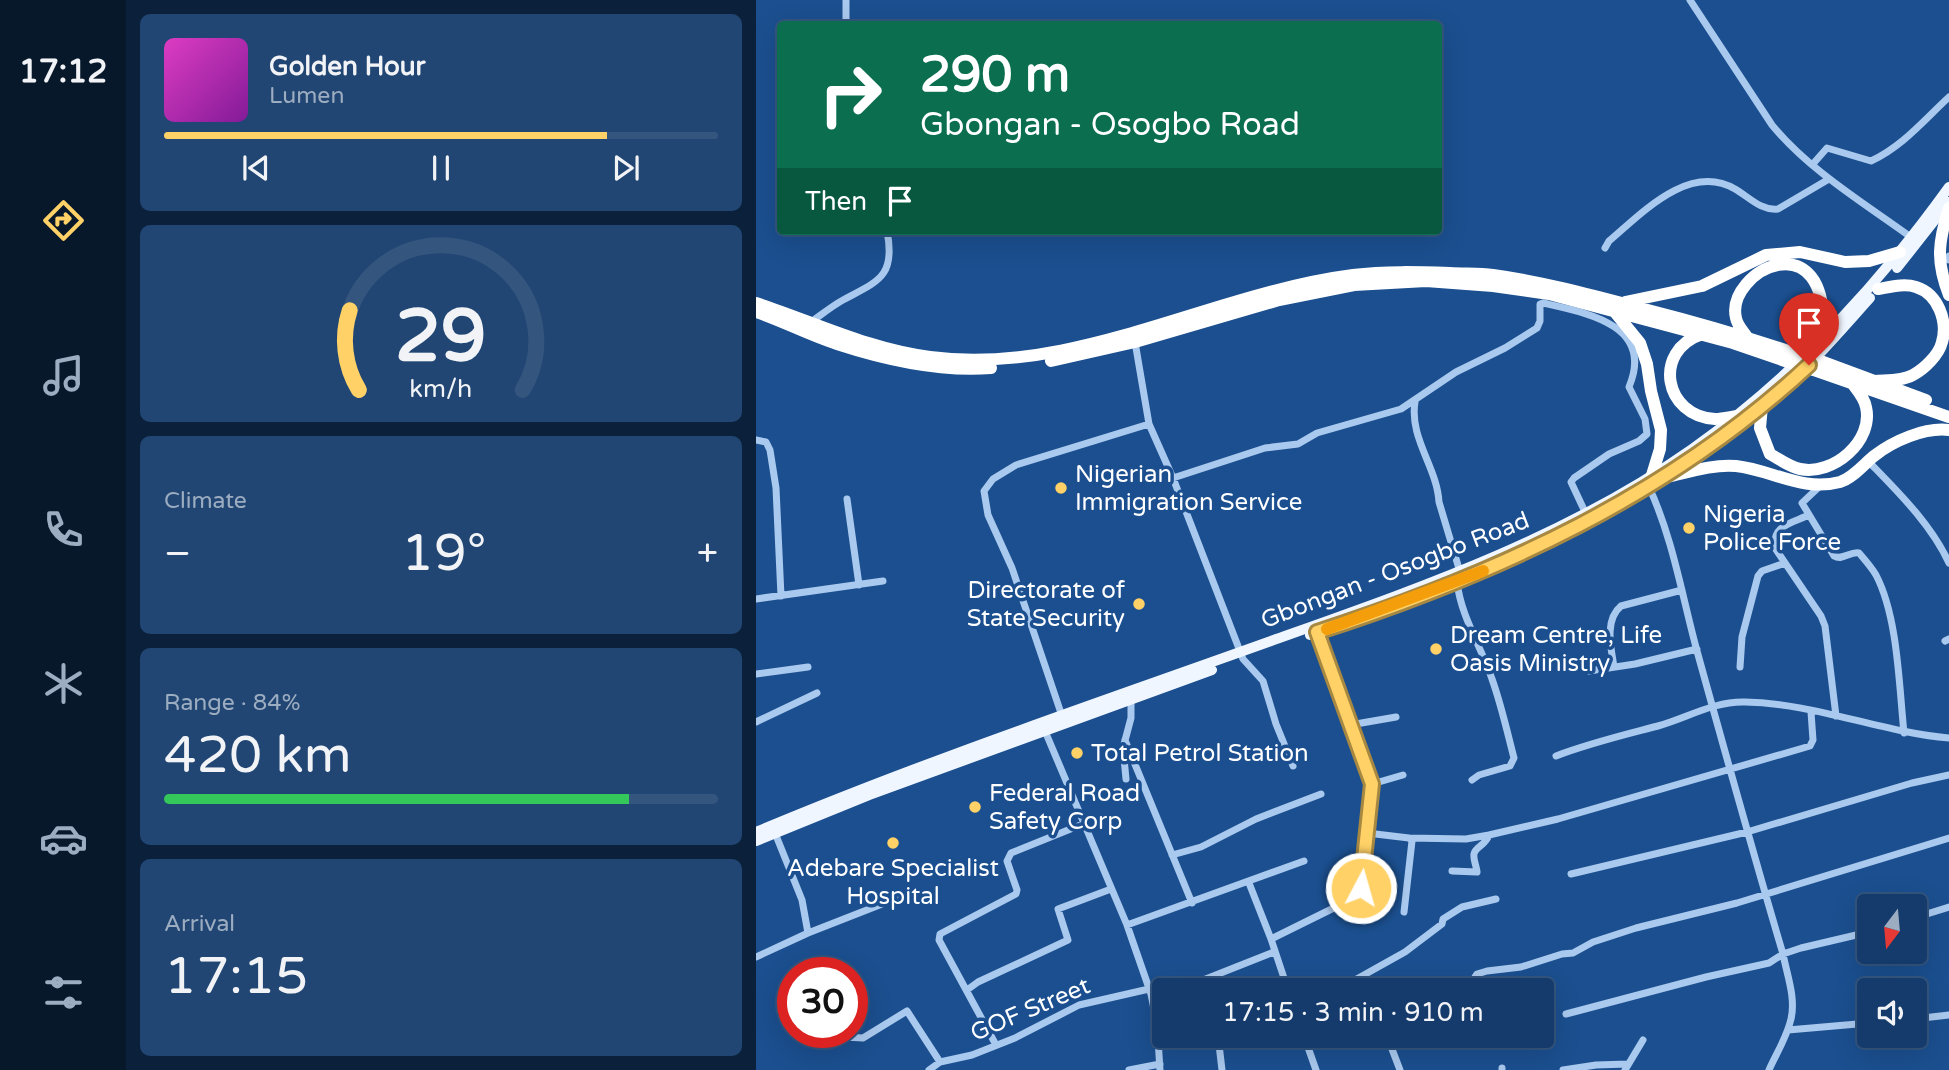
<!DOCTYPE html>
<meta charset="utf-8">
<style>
:root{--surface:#143b6b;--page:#214673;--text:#f1f3f6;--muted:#9dadc1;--line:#33557e;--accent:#ffd166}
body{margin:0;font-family:"Varela Round",sans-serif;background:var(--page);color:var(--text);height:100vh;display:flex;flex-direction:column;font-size:26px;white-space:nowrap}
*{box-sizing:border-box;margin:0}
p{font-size:23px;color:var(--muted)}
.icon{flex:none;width:38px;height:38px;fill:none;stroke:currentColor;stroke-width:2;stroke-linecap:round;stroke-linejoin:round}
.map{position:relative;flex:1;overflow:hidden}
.drawer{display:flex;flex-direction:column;gap:14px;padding:14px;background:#0b203b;width:630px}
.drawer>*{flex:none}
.guide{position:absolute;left:21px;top:21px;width:665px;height:214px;border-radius:7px;box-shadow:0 7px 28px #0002,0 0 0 2px var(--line);background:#0b6e4f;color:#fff;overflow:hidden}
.needle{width:46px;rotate:196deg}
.fabs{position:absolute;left:1101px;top:894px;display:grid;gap:14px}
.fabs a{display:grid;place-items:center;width:70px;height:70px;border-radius:7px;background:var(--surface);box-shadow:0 7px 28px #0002,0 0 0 2px var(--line);font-size:35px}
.speed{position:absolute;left:21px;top:957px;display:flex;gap:14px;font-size:35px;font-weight:700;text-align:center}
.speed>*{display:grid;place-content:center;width:91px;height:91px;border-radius:50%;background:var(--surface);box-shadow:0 7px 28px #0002,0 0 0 2px var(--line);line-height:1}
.speed .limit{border:10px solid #d22;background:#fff;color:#111}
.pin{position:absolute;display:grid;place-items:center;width:60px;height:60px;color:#fff;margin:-72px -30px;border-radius:50% 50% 50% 0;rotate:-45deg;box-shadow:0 0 7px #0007}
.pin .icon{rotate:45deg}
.me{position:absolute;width:77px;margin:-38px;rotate:6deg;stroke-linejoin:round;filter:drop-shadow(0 0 5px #0008)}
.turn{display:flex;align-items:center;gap:24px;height:147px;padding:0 28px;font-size:32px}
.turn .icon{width:91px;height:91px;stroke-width:2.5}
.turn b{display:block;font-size:49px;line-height:60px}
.then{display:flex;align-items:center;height:66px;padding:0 28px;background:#0003;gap:14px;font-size:26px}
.big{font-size:52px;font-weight:600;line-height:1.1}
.drawer .card{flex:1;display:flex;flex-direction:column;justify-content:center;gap:10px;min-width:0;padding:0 24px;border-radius:10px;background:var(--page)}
.drawer .dial{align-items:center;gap:0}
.dial svg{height:182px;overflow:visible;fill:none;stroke:var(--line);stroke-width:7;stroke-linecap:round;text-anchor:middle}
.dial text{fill:var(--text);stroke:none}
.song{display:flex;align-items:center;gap:21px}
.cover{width:84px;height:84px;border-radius:10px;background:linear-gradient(135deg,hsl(310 70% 55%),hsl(290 70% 35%))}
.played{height:7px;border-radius:4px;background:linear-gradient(90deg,var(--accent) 80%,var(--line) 80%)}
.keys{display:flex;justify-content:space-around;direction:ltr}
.heat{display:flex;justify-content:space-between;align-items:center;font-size:38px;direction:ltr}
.charge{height:10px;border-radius:5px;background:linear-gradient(90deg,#34c759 84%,var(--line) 0)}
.trip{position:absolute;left:396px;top:978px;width:402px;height:70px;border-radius:7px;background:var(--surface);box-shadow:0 7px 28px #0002,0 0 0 2px var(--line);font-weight:600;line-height:70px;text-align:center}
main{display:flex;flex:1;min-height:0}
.tab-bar{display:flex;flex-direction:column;width:126px;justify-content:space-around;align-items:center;background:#08182b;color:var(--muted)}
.tab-bar .icon{width:49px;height:49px}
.tab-bar .active{color:var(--accent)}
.tab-bar b{font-size:32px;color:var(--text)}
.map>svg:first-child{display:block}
</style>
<main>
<nav class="tab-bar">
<b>17:12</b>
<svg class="icon active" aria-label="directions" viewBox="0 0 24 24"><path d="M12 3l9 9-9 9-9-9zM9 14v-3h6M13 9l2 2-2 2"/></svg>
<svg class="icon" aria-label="music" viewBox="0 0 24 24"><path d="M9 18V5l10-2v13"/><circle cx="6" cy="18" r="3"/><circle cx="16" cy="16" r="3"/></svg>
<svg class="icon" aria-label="phone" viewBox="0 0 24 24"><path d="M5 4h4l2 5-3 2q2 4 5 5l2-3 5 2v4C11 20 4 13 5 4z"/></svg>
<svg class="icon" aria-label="climate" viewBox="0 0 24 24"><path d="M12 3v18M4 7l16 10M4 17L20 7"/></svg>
<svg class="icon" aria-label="car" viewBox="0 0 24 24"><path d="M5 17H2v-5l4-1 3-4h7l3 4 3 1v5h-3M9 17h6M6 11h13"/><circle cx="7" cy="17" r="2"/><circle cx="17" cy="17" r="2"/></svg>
<svg class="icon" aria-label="filters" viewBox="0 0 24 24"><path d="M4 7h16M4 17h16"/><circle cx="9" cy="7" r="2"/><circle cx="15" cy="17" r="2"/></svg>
</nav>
<section class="drawer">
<div class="card">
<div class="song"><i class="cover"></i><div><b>Golden Hour</b><p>Lumen</p></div></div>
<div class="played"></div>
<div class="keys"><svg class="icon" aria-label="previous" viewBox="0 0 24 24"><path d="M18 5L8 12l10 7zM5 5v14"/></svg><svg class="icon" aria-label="pause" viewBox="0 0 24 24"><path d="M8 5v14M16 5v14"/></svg><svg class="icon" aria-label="next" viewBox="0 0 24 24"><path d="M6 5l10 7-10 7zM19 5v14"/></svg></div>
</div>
<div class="card dial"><svg viewBox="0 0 100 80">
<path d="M14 69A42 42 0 1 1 86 69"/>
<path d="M14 69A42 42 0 0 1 10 34" stroke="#ffd166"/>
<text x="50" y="56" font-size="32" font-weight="700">29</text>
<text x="50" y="72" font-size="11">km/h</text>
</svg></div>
<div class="card"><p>Climate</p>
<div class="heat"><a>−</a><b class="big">19°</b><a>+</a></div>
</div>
<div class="card"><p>Range · 84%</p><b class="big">420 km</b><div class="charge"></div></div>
<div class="card"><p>Arrival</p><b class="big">17:15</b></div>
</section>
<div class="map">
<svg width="1193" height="1070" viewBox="0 0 1193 1070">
<rect width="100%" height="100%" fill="#1b4f8f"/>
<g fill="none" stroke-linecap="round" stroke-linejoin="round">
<path stroke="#a9c9ee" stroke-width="7" d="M90 0V24
M934 0 1016 125C1054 171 1108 203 1156 238
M1056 165 1071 148 1115 161C1147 146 1168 120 1193 97
M849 248 853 241C885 214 933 162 979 189 993 197 1005 211 1022 209L1073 179
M1193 256V260
M55 322C65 315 76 306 87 300 122 281 140 277 131 231
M379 342 393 424 417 478 487 659 507 681 520 724 537 766
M659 402C653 438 681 467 683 502L704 572
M0 440 10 442 14 450 20 488 25 596
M1112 461C1142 492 1175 524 1193 563
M417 478 509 448 542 444 561 433 645 409 700 372 749 348 781 328 784 321V304L787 303C831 313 899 325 873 387L889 419 891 434 883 441 853 454 818 478 815 482 830 514
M1064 486 1046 503 1078 556C1087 561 1094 551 1103 553 1109 560 1116 568 1120 575 1142 617 1143 686 1148 733
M893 487C917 539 926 596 941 651 969 752 997 853 1027 954 1031 975 1040 998 1035 1019 1031 1037 1020 1054 1013 1070
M91 499 103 585
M1053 515C1036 523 1016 525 1019 548L1065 616 1069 626 1080 716
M701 582C705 617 725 646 736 679 745 704 751 731 758 758L754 766 723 775 716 780
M0 599 127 581
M1189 641 1193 639
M858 667C855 648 848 620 865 606L926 590
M984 667 986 637 1002 576 1006 571 1029 563
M833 671 879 664 941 649
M0 674 52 667
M306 716 256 568 232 515 228 491 237 479 260 465 393 424
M0 722 61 693
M594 725 640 717
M289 731 371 925 395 994 401 1024 404 1070
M369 740 436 903
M800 756C834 743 868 735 902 726 931 718 958 701 989 702 1058 703 1124 732 1193 738
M370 779 367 748 375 718V700
M616 784 647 775
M19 833 46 900 52 933
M611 833 653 838 656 841 648 912
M653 838 710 839 733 835
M416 855 445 847 500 819 565 794
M696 871 721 872C721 868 717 859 718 854 719 847 730 845 733 835L802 819 1054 746 1057 740 1055 712
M815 874 991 832 1156 783 1193 775
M493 883 515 939 532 990
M1158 918 1193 907
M371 925 548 861
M515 939 600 897 605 888 616 784 561 632
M0 957 52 933 144 897
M606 977 612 990
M211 990 222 982 312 940 302 909 355 889
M409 990 432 986 518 952
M581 990 649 952 686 924 687 919 706 907 740 899
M723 990 719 977 721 974 731 971 765 967 806 954 817 953 837 942 880 928 981 903 1193 838
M810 1014 950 977 1013 963 1027 954 1045 948 1113 932
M1158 1019 1193 1015
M1032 1030 1113 1023
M69 1036 107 1038 151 1011 184 1062
M462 1036 466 1070
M548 1036 560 1070
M631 1036 644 1070
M240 1045 183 940 184 934 260 894 261 890 251 861 255 853 327 824
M635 1046 657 1036
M746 1068V1070
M173 1070 184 1062 216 1055 259 1038 323 1005 393 989
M373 1070 404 1064
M807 1070 840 1065 872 1064
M869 1070 887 1040"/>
<path stroke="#f0f6ff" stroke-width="10" d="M1141 268 1193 202
M554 635C604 617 655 601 703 581 822 532 933 471 1030 386 1060 360 1087 328 1114 298
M0 832C169 761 342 703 515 641 661 589 808 539 936 449 1037 378 1121 287 1193 187
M0 841 113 795 456 670"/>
<path stroke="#fff" stroke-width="12" d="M1193 208C1182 242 1180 262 1193 295
M869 302 946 286 1010 255 1044 252 1089 262 1113 261 1144 252
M0 303C58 322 112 349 174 357 319 376 456 293 597 275 629 271 662 272 694 273 708 274 723 273 737 275 788 282 839 296 888 309 939 322 988 336 1038 353
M858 311 884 343 891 364 895 391 905 430 904 449 896 475
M0 312C27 321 53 335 81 344 130 360 183 372 235 368
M946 334C896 351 908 416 959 419 966 419 974 417 981 416
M991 337C987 331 981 325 980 318 969 271 1075 217 1067 337
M295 361 379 342 523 300 598 285 670 281 737 286 793 294 977 343 1032 362
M1065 361 1170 400
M1058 370 1193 417
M1119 381C1131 380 1146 381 1157 375 1168 369 1183 355 1186 342 1192 321 1182 294 1160 287 1148 283 1134 287 1122 289
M1006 406 1004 428 1014 454C1023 459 1034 467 1044 469 1077 476 1118 441 1110 407 1108 397 1101 390 1096 383
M911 477C933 472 957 464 980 466 1016 470 1047 492 1084 482 1097 478 1108 464 1118 456 1137 441 1169 427 1193 430"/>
<path stroke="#fff" stroke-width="12" d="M1038 353 1065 361
M1032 362 1058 370"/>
</g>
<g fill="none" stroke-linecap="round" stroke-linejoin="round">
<defs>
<path id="route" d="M605 888 616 784 561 632C741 574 914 495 1053 365"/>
</defs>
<use href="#route" stroke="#a68842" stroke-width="18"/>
<use href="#route" stroke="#ffd166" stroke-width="12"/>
<path stroke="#f59e0b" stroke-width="12" d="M571 629 727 571"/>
</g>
<g fill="#ffd166" stroke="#1b4f8f" stroke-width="2.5">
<circle cx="305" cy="488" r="7"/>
<circle cx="933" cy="528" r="7"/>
<circle cx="383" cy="604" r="7"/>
<circle cx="680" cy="649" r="7"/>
<circle cx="321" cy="753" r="7"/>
<circle cx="219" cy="807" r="7"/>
<circle cx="137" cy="843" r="7"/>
</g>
<g text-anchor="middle" stroke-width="7" stroke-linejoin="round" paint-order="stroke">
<g font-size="24" fill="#fff" stroke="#1b4f8f" text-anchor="start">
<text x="319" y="482">Nigerian<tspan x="319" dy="28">Immigration Service</tspan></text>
<text x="947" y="522">Nigeria<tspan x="947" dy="28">Police Force</tspan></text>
<text x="369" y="598" text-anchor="end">Directorate of<tspan x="369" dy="28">State Security</tspan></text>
<text x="694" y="643">Dream Centre, Life<tspan x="694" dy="28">Oasis Ministry</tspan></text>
<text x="335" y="761">Total Petrol Station</text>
<text x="233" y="801">Federal Road<tspan x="233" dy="28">Safety Corp</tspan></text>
<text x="137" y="876" text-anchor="middle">Adebare Specialist<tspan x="137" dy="28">Hospital</tspan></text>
</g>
<g font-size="24" fill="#fff" stroke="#1b4f8f">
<text transform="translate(639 570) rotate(-21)" y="8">Gbongan - Osogbo Road</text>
<text transform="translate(274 1009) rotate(-23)" y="8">GOF Street</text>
</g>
</g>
</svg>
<div class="fabs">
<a><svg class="needle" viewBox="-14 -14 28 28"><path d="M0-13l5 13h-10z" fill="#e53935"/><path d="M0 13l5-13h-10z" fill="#9dadc1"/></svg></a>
<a><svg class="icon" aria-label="sound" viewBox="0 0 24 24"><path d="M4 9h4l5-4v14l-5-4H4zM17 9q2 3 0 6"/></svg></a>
</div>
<div class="speed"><div class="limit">30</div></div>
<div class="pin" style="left:1053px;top:365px;background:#d93025"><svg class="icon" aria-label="arrive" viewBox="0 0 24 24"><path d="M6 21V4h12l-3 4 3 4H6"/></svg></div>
<svg class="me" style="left:605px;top:888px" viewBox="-20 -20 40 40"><circle r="17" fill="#ffd166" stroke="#fff" stroke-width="3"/><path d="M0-11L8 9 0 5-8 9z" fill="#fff"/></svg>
<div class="trip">17:15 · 3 min · 910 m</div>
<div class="guide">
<div class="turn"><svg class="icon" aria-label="right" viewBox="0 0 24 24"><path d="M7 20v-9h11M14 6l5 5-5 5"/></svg><div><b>290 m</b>Gbongan - Osogbo Road</div></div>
<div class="then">Then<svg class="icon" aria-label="arrive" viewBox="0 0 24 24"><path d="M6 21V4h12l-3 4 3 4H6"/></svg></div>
</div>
</div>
</main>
